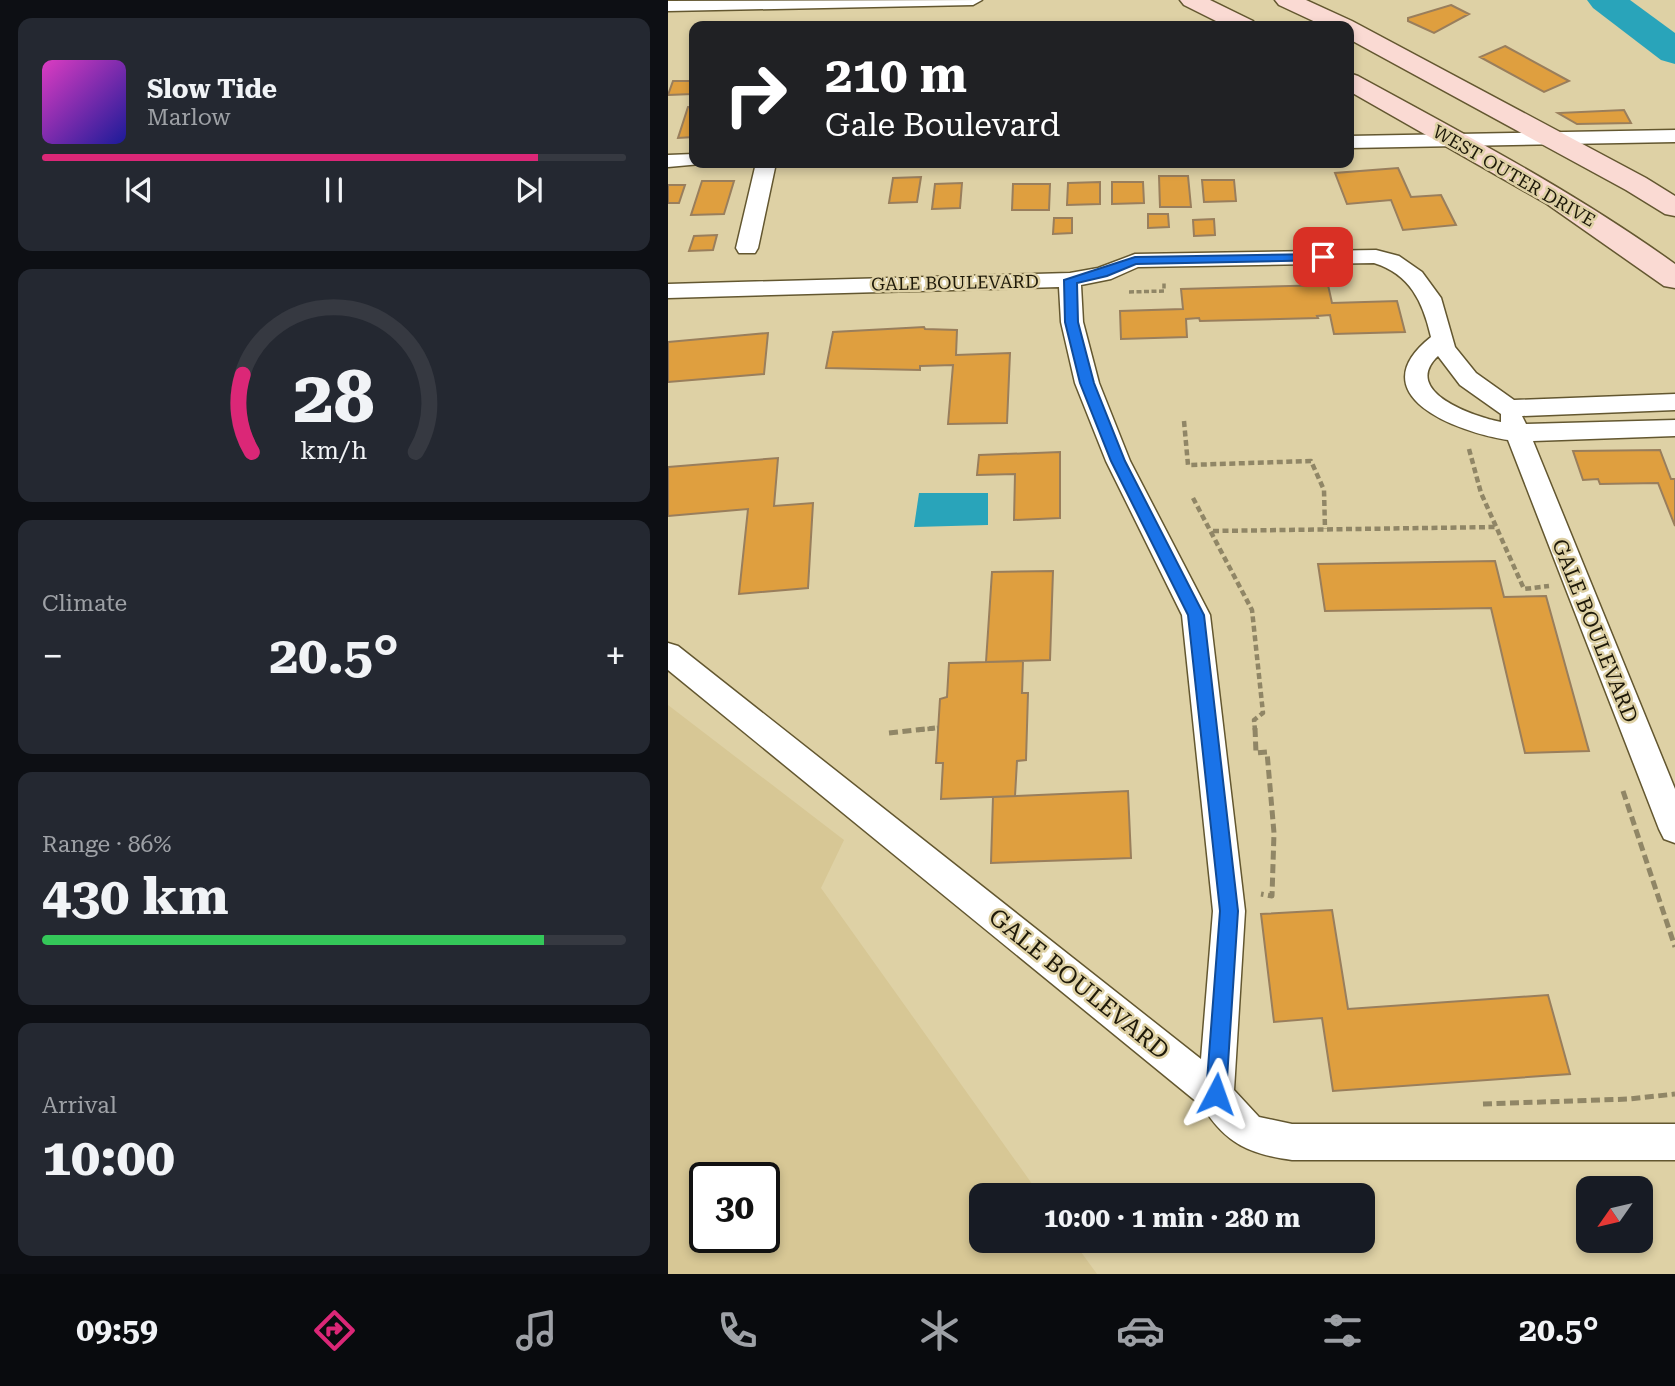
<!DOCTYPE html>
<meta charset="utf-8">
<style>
:root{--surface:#171b24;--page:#242831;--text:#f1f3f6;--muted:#9ea1a6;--line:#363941;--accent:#db2777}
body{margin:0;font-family:"Roboto Serif",serif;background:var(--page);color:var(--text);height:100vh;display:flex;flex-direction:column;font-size:26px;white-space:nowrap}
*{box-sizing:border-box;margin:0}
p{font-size:23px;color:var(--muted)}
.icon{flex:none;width:38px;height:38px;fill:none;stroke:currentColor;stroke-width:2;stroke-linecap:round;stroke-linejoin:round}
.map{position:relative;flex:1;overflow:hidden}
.panel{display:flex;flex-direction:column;gap:18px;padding:18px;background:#0d0f14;width:668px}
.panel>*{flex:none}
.guide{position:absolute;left:21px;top:21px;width:665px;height:147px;border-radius:14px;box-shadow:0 4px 10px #0003;background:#202124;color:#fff;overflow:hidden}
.needle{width:46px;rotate:236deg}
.buttons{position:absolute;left:908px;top:1176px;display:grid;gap:14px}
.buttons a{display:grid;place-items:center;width:77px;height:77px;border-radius:14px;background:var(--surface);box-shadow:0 4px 10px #0003;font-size:35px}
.speed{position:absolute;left:21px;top:1162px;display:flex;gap:14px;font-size:35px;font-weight:700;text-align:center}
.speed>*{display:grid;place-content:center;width:91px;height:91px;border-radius:50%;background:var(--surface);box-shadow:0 4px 10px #0003;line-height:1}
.speed .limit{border:4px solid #111;border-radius:10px;background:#fff;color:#111}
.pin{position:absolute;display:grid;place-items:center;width:60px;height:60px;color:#fff;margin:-30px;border-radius:14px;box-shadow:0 4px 10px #0006}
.me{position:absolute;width:77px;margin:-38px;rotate:4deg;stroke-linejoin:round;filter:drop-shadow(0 0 5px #0008)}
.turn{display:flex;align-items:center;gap:24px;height:147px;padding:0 21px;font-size:32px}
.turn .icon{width:91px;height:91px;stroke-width:2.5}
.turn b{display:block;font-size:49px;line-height:60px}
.big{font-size:52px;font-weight:700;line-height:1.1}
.panel .card{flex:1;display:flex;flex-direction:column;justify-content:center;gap:10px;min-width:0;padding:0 24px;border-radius:14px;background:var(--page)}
.panel .dial{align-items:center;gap:0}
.dial svg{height:182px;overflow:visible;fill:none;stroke:var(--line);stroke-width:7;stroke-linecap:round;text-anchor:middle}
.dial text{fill:var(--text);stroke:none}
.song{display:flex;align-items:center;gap:21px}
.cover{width:84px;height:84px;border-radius:10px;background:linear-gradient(135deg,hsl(310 70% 55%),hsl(240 70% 35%))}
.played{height:7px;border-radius:4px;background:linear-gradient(90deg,var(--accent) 85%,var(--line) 85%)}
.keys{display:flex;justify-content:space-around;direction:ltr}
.heat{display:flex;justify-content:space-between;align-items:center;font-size:38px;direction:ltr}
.charge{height:10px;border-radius:5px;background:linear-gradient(90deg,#34c759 86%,var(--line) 0)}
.trip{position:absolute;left:301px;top:1183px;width:406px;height:70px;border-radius:14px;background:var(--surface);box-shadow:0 4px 10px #0003;font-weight:700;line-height:70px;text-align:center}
.dock{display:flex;height:112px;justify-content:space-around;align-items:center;background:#090b0e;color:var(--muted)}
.dock .icon{width:49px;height:49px}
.dock .selected{color:var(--accent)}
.dock b{font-size:32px;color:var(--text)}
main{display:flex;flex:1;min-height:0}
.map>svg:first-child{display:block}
</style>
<main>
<section class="panel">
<div class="card">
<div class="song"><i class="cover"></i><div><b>Slow Tide</b><p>Marlow</p></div></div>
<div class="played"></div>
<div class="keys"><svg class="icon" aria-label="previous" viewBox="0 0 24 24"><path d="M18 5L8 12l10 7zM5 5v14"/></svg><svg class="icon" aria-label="pause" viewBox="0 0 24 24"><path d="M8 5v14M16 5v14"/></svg><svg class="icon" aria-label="next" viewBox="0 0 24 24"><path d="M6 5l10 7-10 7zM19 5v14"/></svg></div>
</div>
<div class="card dial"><svg viewBox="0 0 100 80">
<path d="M14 69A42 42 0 1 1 86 69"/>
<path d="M14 69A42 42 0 0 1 10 35" stroke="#db2777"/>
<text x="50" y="56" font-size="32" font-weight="700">28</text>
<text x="50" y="72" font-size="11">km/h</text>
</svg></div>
<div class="card"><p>Climate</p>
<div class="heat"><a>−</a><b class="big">20.5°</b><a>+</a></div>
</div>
<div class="card"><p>Range · 86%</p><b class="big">430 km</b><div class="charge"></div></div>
<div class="card"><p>Arrival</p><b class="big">10:00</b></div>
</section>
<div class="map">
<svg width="1007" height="1274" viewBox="0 0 1007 1274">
<rect width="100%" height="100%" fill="#ded1a5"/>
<path fill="#d7c795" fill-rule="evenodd" d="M0 705 176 840 153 888 372 1195H313V1241H405L429 1274H0ZM37 1178H96V1237H37Z"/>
<path fill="#29a4ba" d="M251 493H320V525L246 527Z"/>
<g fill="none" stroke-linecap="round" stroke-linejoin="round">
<path fill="#29a4ba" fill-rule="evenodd" d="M919 0H962L1007 33V64L993 60 925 8Z"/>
</g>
<path fill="#df9f3f" stroke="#997e5c" stroke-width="2" d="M783 5 801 14 766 33 740 21V18Z
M837 46 901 81 876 92 812 57Z
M5 81H26L24 94 0 95Z
M20 107H26V137L10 138Z
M956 110 963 123 909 124 890 113Z
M730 168 743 197 773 195 788 225 735 230 723 200 679 204 667 173Z
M491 176H520L523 207H492Z
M253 177 249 202 221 203 225 178Z
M534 180H566L568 201 536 202Z
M34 181H66L56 214 23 215Z
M432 182V204L399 205 400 183Z
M444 182H475L476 203 444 204Z
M294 183 292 208 264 209 267 184Z
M345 184H382L381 210H344Z
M0 185H17L11 203H0Z
M480 214H500L501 227 480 228Z
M386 218H404V233L385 234Z
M546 219 547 235 526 236 525 220Z
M49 235 45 250 21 251 26 236Z
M660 285 664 303 729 301 737 332 666 334 662 315 649 316 650 318 532 321 531 318 518 319 519 337 453 339 452 311 515 309 513 289Z
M256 327 257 329 289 330 288 355 342 353 339 423 280 424 285 365 252 366V370L158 368 165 332Z
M100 333 96 374 0 382V342Z
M992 450 1003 479H1007V526L990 483 932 484 930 479 915 480 905 451Z
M392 452V518L346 520 347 474 309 475 311 455Z
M110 458 106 506 145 503 140 588 71 594 80 509 0 516V467Z
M827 561 836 597 878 596 921 751 857 753 823 608 657 611 650 564Z
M385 571 382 660 318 662 324 572Z
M355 661 354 693H360L358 760 349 761 347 796 273 799 275 763H268L272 699 279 697 281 663Z
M460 791 463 858 323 863 325 797Z
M664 910 680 1009 880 995 902 1074 665 1091 654 1018 606 1022 593 914Z"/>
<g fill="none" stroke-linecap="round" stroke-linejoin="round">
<defs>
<path id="minor" d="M314 0 305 5 0 11V1Z
M1007 130V142L681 148V136Z
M26 154V163L33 164 0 167V155Z
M88 163H108L90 248 87 253H71L68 248Z
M708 250 731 256 754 272 773 298 787 347 808 373 846 400 1007 394V410L854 416 858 424 1007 420V436L865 441 1007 789V843L996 839 991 829 840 440C789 432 690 395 763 337 755 302 742 274 706 263L470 267 443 279 413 285 415 322 431 383 462 461 542 615 577 911 566 1090 591 1117 624 1124H1007V1160H624C582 1154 558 1144 535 1107L0 670V643L10 646 533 1059 545 911 514 615 438 461 407 383 393 322 391 287 0 298V284L402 273 430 268 467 254ZM770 356 792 385 833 414V422C807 417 732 392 770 356Z"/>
<path id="secondary" d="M512 0H542L585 21 588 26H558L516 5Z
M607 0H638L684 21 978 178 1007 196V216L997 214 958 190 681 39V26H656L611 5Z
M681 73 690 76C798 135 907 192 1007 264V288L996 286 879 204 681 91Z"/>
</defs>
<use href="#minor" stroke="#635730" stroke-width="3"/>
<use href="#secondary" stroke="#635730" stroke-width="3"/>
<path stroke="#908666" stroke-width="3.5" stroke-dasharray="5 2.5" stroke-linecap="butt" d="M461 292 496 291V283"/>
<path stroke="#908666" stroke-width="4.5" stroke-dasharray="6 3.5" stroke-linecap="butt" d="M516 421 520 465 643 461 656 490 657 529
M801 449 813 493 856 589 881 586
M525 498 584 610 595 713 586 720 587 730
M545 531 828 527
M250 730 270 728"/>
<path stroke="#908666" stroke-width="5" stroke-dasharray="9 4.5" stroke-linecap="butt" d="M587 728 588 753 599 752 606 833 604 896 593 894
M221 733 267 728
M955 791 1007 947
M815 1104 962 1099 1007 1094"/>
<use href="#minor" fill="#fff" fill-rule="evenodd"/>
<use href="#secondary" fill="#fadad3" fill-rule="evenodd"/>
</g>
<path fill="#1a73e8" stroke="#114b97" stroke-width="2" d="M655 254 661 257 659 260 468 264 439 276 409 283 410 322 426 383 457 461 536 615 570 911 558 1094 555 1102 548 1105 541 1102 538 1094 552 911 520 615 443 461 412 383 397 322 396 280 467 257Z"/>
<g text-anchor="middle" stroke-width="5" stroke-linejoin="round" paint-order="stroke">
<g font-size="18" fill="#1e1909" stroke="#ded1a5">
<text transform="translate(846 176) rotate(30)" y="6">WEST OUTER DRIVE</text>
<text transform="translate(287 283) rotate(-1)" y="6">GALE BOULEVARD</text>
</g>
<g font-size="21" fill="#1e1909" stroke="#ded1a5">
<text transform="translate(927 631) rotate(68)" y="7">GALE BOULEVARD</text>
</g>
<g font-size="24" fill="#1e1909" stroke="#ded1a5">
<text transform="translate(411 984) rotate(39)" y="8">GALE BOULEVARD</text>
</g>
</g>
</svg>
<div class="buttons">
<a><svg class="needle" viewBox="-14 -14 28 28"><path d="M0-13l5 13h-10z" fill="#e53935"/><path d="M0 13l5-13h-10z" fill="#9ea1a6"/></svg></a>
</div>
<div class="speed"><div class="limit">30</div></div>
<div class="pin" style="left:655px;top:257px;background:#d93025"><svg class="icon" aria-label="arrive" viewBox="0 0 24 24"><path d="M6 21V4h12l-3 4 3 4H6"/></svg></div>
<svg class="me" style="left:548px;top:1094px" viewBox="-20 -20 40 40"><path d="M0-17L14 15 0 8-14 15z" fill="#1a73e8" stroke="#fff" stroke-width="4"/></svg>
<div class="trip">10:00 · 1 min · 280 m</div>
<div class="guide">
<div class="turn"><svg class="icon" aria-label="right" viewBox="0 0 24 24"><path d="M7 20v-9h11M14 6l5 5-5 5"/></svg><div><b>210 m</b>Gale Boulevard</div></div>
</div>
</div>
</main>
<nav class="dock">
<b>09:59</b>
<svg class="icon selected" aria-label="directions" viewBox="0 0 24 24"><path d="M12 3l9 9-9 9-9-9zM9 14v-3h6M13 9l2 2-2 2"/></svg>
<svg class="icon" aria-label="music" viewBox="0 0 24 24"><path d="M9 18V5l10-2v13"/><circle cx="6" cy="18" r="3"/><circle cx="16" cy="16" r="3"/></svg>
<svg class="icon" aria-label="phone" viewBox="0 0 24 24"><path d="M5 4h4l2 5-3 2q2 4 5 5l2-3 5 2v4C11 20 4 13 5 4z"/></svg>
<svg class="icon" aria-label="climate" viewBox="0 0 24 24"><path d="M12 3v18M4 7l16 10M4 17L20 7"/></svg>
<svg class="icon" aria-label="car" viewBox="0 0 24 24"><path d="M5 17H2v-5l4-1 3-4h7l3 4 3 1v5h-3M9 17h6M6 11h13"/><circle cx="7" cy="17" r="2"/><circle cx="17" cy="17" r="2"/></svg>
<svg class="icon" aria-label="filters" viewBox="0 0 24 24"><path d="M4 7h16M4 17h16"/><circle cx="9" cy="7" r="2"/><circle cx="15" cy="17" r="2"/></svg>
<b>20.5°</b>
</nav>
